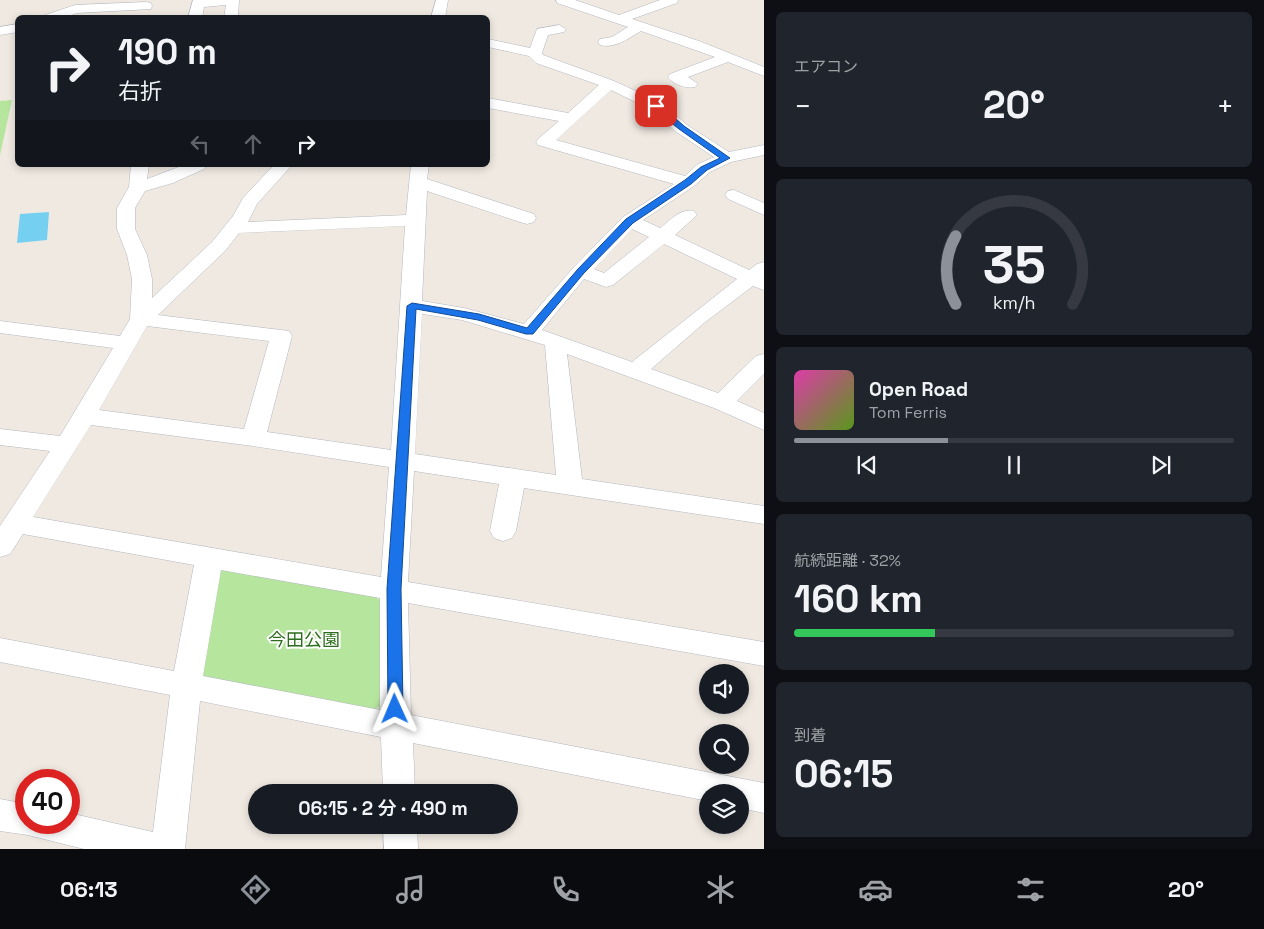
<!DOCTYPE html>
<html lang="ja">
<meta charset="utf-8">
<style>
:root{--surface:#171b24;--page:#20242c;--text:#f1f3f6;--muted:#9ea1a6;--line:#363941;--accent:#8c9099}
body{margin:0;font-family:"Space Grotesk","Noto Sans JP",sans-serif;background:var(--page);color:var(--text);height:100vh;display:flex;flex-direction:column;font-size:19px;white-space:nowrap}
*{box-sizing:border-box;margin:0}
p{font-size:16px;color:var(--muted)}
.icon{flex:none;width:28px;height:28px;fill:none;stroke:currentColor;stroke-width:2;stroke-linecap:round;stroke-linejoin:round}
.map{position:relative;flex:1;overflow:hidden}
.details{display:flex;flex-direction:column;gap:12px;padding:12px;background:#0d0f14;width:500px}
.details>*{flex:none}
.banner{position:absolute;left:15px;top:15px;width:475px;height:152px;border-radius:8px;box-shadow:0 2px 8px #0003;background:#171b24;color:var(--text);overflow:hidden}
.tools{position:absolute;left:699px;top:664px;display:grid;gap:10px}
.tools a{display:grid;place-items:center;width:50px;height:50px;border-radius:50%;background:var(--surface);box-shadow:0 2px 8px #0003;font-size:25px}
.speed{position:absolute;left:15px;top:769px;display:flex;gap:10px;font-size:25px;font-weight:700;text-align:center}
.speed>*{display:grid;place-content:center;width:65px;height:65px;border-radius:50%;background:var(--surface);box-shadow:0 2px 8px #0003;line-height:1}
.speed .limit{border:8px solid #d22;background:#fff;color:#111}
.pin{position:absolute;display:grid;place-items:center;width:42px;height:42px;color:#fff;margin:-21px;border-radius:10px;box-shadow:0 2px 8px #0006}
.me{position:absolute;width:55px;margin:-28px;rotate:359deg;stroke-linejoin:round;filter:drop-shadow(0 0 4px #0008)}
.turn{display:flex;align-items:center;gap:18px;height:105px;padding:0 20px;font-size:22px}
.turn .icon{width:65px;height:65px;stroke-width:2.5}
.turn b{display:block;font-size:35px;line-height:42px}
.lanes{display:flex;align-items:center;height:48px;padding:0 20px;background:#0003;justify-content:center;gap:25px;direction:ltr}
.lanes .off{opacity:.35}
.big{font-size:38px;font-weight:600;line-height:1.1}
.details .card{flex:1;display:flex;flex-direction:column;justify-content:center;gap:8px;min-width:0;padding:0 18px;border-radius:8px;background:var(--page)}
.details .dial{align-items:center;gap:0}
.dial svg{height:130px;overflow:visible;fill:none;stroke:var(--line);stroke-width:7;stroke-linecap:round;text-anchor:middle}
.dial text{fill:var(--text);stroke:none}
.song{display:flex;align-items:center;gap:15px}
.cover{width:60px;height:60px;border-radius:8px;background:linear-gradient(135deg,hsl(320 70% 55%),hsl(90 70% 35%))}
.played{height:5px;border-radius:2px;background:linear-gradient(90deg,var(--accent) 35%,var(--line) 35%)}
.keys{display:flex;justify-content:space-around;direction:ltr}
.heat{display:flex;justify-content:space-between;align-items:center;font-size:28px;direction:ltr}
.charge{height:8px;border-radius:4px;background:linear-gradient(90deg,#34c759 32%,var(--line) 0)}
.trip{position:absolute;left:248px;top:784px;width:270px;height:50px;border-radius:25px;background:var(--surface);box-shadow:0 2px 8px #0003;font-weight:600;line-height:50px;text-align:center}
.menu{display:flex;height:80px;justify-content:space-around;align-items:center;background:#090b0e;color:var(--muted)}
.menu .icon{width:35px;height:35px}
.menu .active{color:var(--accent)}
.menu b{font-size:22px;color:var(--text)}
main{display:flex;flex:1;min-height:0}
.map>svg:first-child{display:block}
</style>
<main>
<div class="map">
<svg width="764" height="849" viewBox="0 0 764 849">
<rect width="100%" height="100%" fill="#efe9e1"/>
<path fill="#b6e59e" d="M12 100 0 155V101Z
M222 568 372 594 381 601 382 705 374 710 207 680 201 673 214 573Z"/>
<path fill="#75cff0" d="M49 212 47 240 17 243 20 214Z"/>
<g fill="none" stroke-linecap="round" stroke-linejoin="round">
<defs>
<path id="minor" d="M193 0H239L238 18H224L226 5 204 7 202 18H188Z
M436 0H448L445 18H431Z
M556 0H575L619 15 660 0H678L677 3 632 19 699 41 764 67V76L728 62 688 77 698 84 695 87C686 89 673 84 668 77L670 74 715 57 641 31C629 38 615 49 600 45L598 42 600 39 612 37 628 27 557 3Z
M146 2 151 3 152 6 151 9 77 13 64 18H44L45 15 75 5Z
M18 24V32L0 35V27Z
M559 25 566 29 564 32 548 35 542 53 543 55 614 81 662 103 687 125 729 152 764 145V155L731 162 710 172 694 186 643 220 660 228C671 220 680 208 694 211L697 215 675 235 749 270 757 264 764 262V290L753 286 704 323 651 369 718 393 756 356 764 354V374L737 401 764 413V430L714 408 567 354 582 479 764 506V524L524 488 516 531 512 538 503 541 494 538 490 531 499 484 414 471 408 582 764 642V666L408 603 411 715 764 783V813L740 808V792H708V801L413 743 415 792H383L381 737 200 701 185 849H84L28 835 0 831V799L26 804V822H69V813L153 832 170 695 0 662V638L174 671 194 565 23 534 10 554 0 557V526L50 451 0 445V429L60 436 113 348 0 333V321L120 336 130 319 132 279 127 255 117 229V208L129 187 131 165H149L147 179 184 165H207L204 169 173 183 145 191 135 208V229L147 255 152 279V298L212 242 233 216 243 198 274 165H292L257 204 248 222 406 215 411 165H429L427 179 534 214 536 218 534 222 527 224 520 222 427 191 422 301 464 308 524 324 574 267 623 217 674 184 538 145 536 142 538 139 559 121 488 108V98L568 113 599 85 536 63 529 56 488 47V39L530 48 537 29ZM611 90 650 109 675 131 714 157 698 164 685 176 556 140ZM405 226 391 450 267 432 292 336 289 331 158 315 226 250 239 233ZM632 229 649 237 604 273 594 269ZM664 244 737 279 632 362 542 330 584 279 606 287 613 285ZM422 314 462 320 545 345 556 475 415 454ZM147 326 269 341 244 429 99 410ZM91 425 253 446 389 467 381 577 33 517ZM221 570 380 598V710L203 676Z
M734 190 764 203V215L728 199 725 195 728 191Z
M383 825H417L418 849H384Z"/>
</defs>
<use href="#minor" stroke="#b4b7c1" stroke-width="1"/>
<use href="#minor" fill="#fff" fill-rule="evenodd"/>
</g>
<path fill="#1a73e8" stroke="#114b97" d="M653 104H659L684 126 730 158 707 170 691 184 633 223 584 273 533 334H526L478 320 416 309 401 589 403 709 401 714 395 715 390 714 388 709 387 589 407 306 412 303 479 314 527 328 578 269 626 219 685 180 701 167 720 158 679 129 653 108Z"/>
<g text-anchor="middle" stroke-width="4" stroke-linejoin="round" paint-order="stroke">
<g font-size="18" fill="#2c6e1b" stroke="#fff">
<text x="304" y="646">今田公園</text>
</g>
</g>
</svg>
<div class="tools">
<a><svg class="icon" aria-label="sound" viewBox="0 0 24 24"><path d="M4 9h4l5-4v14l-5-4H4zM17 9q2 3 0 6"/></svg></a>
<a><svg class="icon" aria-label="search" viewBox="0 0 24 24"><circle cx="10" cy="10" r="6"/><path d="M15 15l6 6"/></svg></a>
<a><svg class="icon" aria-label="layers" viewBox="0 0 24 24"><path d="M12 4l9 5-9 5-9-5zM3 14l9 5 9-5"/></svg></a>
</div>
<div class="speed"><div class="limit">40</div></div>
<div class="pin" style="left:656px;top:106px;background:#d93025"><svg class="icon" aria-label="arrive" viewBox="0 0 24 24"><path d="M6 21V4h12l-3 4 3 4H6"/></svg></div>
<svg class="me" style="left:395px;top:709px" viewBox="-20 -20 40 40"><path d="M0-17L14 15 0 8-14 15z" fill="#1a73e8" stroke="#fff" stroke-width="4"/></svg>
<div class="trip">06:15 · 2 分 · 490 m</div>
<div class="banner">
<div class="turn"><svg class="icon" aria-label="right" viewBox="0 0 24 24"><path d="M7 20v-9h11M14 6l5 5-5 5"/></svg><div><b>190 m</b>右折</div></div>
<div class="lanes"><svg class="icon off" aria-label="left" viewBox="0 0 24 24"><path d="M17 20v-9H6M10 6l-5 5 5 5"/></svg><svg class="icon off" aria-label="ahead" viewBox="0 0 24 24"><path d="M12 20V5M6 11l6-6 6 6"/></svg><svg class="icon" aria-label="right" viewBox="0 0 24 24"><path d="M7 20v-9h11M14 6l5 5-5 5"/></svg></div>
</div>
</div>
<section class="details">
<div class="card"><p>エアコン</p>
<div class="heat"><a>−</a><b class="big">20°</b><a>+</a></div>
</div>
<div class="card dial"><svg viewBox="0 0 100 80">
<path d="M14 69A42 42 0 1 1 86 69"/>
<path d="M14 69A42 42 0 0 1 14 27" stroke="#8c9099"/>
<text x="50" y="56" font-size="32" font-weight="700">35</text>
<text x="50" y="72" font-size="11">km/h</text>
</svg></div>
<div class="card">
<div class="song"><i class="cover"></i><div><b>Open Road</b><p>Tom Ferris</p></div></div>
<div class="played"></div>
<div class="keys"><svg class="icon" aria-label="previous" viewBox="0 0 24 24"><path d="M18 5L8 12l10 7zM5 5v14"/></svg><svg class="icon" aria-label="pause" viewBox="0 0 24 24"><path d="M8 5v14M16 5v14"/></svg><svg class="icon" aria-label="next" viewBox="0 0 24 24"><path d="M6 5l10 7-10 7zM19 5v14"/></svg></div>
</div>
<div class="card"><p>航続距離 · 32%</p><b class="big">160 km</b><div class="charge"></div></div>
<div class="card"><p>到着</p><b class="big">06:15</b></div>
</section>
</main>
<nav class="menu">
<b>06:13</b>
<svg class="icon active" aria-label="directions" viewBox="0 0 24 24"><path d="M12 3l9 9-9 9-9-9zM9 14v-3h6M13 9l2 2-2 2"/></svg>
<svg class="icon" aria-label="music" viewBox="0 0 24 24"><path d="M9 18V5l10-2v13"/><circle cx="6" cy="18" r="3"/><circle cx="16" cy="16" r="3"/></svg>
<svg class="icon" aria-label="phone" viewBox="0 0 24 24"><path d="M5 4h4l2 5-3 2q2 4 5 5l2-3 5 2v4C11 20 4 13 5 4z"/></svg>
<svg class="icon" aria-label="climate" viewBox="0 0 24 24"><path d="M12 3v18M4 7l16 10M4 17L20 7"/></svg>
<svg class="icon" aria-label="car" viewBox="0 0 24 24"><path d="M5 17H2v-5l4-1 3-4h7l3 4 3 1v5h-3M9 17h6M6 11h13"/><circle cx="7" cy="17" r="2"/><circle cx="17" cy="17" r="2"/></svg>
<svg class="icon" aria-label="filters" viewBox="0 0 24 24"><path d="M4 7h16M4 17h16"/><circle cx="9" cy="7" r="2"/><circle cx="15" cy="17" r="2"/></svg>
<b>20°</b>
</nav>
